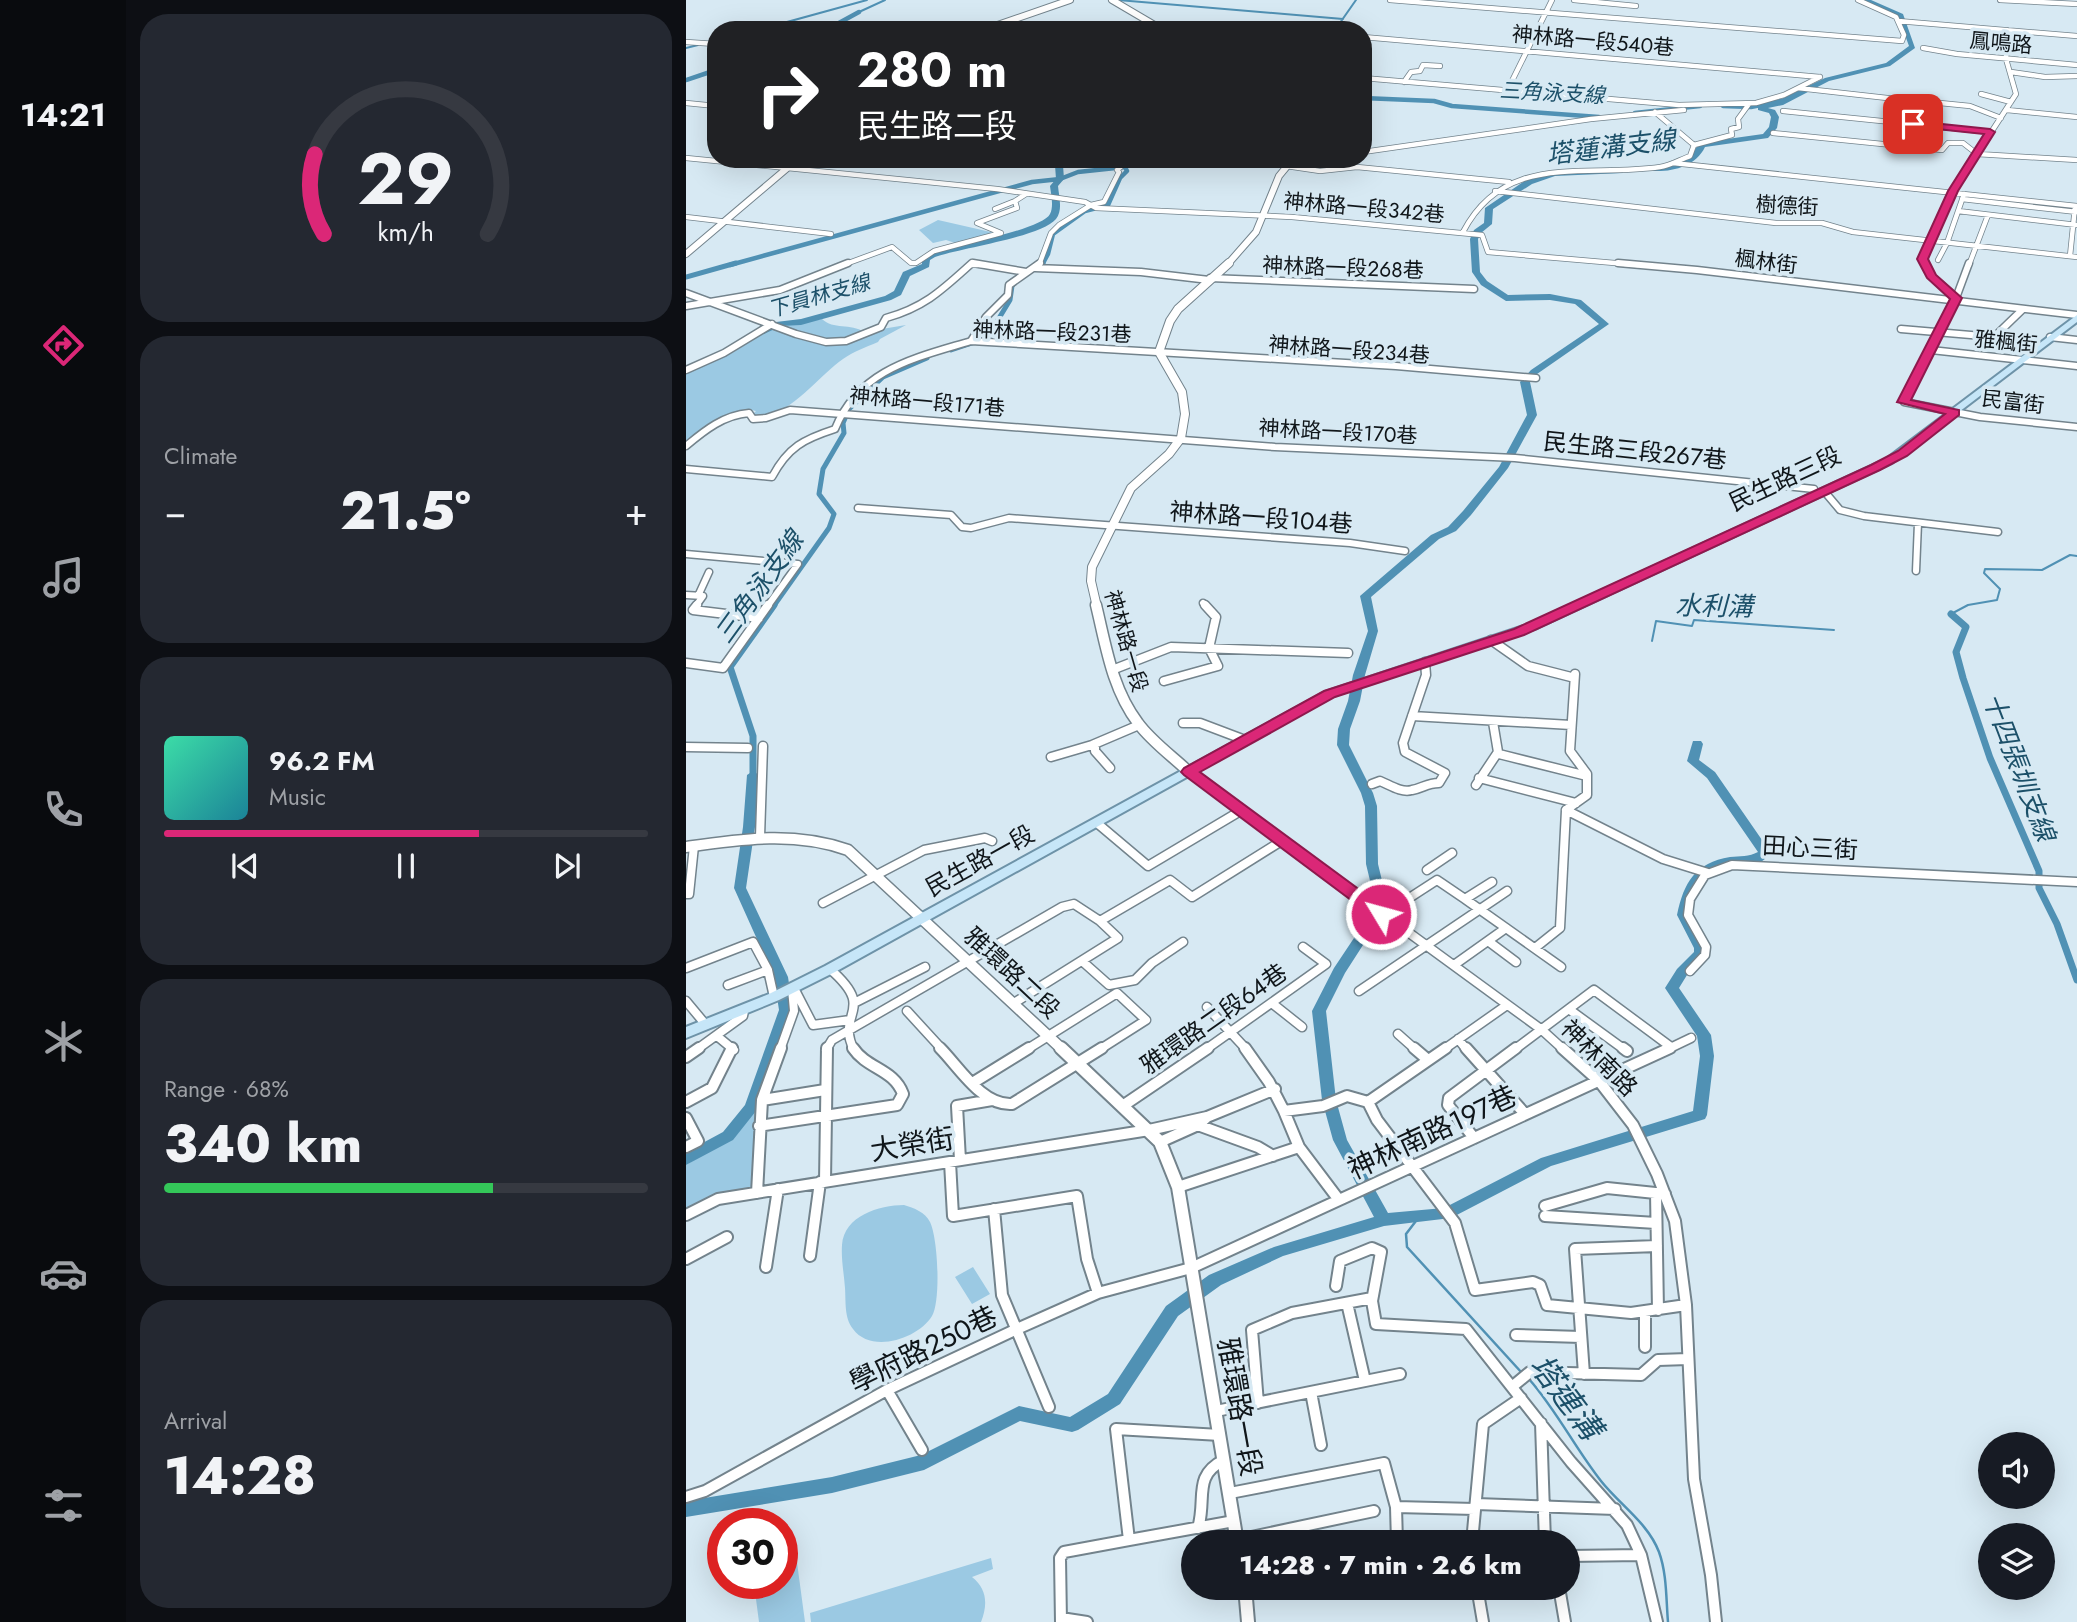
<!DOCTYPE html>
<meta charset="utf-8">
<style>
:root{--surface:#171b24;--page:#242831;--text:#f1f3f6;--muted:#9ea1a6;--line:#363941;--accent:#db2777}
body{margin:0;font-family:Jost,"Noto Sans TC",sans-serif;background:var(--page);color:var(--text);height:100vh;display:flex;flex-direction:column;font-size:26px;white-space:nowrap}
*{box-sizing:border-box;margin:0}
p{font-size:23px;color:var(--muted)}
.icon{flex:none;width:38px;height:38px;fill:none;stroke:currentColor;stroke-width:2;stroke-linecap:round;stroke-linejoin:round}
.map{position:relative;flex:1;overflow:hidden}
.drawer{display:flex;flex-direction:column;gap:14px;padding:14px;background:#0d0f14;width:560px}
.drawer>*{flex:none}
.guide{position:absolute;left:21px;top:21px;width:665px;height:147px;border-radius:28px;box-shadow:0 7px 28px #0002;background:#202124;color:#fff;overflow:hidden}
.tools{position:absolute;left:1292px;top:1432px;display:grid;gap:14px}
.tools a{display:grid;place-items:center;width:77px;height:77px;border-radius:50%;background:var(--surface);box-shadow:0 7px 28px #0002;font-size:35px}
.speed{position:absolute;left:21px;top:1508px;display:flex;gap:14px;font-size:35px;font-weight:700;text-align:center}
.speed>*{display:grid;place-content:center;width:91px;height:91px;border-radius:50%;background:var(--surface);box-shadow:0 7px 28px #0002;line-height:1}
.speed .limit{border:10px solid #d22;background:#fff;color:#111}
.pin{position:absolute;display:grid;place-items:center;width:60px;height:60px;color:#fff;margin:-30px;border-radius:14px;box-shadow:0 4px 10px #0006}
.me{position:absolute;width:77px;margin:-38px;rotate:307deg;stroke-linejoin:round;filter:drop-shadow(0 0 5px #0008)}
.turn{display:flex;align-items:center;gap:24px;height:147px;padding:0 35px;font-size:32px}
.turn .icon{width:91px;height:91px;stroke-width:2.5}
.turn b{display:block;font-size:49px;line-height:60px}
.big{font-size:52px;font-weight:800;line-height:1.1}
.drawer .widget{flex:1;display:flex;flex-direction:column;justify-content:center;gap:10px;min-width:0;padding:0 24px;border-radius:28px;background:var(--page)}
.drawer .dial{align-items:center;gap:0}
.dial svg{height:182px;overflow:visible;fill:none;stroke:var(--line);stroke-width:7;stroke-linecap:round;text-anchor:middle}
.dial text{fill:var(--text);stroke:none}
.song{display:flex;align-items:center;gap:21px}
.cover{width:84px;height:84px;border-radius:10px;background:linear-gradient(135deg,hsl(160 70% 55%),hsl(190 70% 35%))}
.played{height:7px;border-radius:4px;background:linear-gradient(90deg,var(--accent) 65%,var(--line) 65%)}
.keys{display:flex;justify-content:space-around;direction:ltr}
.heat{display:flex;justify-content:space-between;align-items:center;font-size:38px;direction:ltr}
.charge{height:10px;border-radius:5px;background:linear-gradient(90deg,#34c759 68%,var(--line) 0)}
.trip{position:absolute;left:495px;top:1530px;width:399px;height:70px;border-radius:35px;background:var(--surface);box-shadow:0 7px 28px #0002;font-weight:800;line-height:70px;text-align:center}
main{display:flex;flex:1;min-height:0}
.tab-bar{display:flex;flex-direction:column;width:126px;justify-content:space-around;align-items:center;background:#090b0e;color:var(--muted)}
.tab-bar .icon{width:49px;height:49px}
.tab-bar .selected{color:var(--accent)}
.tab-bar b{font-size:32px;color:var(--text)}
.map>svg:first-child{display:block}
</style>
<main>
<nav class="tab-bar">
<b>14:21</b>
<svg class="icon selected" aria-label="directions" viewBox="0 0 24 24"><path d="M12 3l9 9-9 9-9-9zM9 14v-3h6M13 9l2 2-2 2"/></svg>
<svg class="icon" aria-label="music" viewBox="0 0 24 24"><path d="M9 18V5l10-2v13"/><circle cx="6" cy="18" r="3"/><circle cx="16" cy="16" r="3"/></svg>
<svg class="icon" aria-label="phone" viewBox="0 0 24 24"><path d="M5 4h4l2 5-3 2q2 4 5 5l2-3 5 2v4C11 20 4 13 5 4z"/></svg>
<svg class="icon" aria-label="climate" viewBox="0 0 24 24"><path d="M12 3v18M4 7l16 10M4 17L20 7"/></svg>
<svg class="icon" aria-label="car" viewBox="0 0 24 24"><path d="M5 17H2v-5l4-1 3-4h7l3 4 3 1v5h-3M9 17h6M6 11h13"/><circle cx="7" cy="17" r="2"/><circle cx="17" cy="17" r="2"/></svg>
<svg class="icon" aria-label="filters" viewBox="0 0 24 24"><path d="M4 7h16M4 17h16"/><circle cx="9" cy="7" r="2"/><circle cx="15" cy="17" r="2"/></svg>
</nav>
<section class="drawer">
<div class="widget dial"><svg viewBox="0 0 100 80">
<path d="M14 69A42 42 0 1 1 86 69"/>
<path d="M14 69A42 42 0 0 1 10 34" stroke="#db2777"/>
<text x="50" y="56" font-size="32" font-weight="700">29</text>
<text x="50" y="72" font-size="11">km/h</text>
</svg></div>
<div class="widget"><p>Climate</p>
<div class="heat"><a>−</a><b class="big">21.5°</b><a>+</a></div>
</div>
<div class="widget">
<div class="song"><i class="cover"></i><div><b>96.2 FM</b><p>Music</p></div></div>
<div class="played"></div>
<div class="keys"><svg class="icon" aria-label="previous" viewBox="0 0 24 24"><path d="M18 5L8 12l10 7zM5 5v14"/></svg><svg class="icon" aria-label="pause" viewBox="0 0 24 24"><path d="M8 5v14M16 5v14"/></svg><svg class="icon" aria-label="next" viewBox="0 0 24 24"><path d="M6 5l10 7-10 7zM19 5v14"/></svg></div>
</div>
<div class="widget"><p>Range · 68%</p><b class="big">340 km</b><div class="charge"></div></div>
<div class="widget"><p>Arrival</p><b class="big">14:28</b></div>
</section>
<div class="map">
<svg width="1391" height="1622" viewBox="0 0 1391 1622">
<rect width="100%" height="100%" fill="#d7e9f3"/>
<path fill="#9bc9e3" d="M252 220 309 233 269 243 260 240 247 243 233 230Z
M136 319C147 330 165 323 178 332L220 325 194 339 192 342C180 347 167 352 157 359 133 375 97 425 66 415L70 411C47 404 17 433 0 445V374L46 353 86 328Z
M75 1100 70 1185 65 1190 0 1210V1165L52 1133Z
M218 1205C228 1208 239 1212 244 1222 252 1238 255 1301 246 1316 232 1339 185 1354 167 1329 158 1318 160 1301 159 1288 158 1274 155 1259 156 1245 158 1216 193 1205 218 1205Z
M287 1267 304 1294 286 1304 269 1277Z
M110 1555 119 1622H73L68 1584H96V1559Z
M305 1558 307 1569 286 1577C301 1589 302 1604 295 1622H125L124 1613Z"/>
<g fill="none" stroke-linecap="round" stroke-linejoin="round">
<path stroke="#5091b4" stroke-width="2" d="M432 0 657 19
M173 12 199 0
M72 30 181 0
M649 30 670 0
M0 48 12 45
M1265 614 1282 605 1311 600 1314 589 1298 573 1299 569 1356 570 1384 555 1391 556
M966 641 970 621 1006 626 1008 620 1148 630"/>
<path stroke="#5091b4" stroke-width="2.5" d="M733 1217 720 1234 721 1247 836 1373
M843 1379C871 1411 889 1448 915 1481 934 1505 962 1523 973 1552 981 1574 980 1599 982 1622"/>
<path stroke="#5091b4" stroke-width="4.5" d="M140 30 173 12
M0 80 30 70
M677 98 748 101 766 106 913 117
M1037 106 1065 107 1095 101
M949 113 1014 106
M44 265 346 182 374 179 392 172 439 167
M356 265 362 254 367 234 399 211 422 205 434 178 441 171 439 167 452 159"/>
<path stroke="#5091b4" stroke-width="5" d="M351 269 357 263
M0 277 50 263
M265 350 301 338 324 300 326 286 331 280
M87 607 143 528 148 514 133 494 137 469 158 433 157 423 163 409 197 377 241 358"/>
<path stroke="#5091b4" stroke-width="7" d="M1265 614 1280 627 1270 652 1277 678 1304 758 1353 871V888L1371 924 1391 980
M67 775V736L44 667 88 605"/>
<path fill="#5091b4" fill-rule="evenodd" d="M1177 0H1185L1217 14 1229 48 1204 66 1143 81 1097 105 1082 108 1089 110 1093 117 1091 128 1082 138 1019 147C1010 166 987 172 967 171V167C987 164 1003 163 1013 143L1077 134 1083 127 1085 117 1083 113 1072 110V106L1091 101 1139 78 1200 63 1223 46 1212 16Z
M373 159H381L377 165 378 179 372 186C373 197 377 210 370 219 355 237 275 248 249 257L244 260 243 267 224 276 215 295 205 300 115 325 95 326 78 334 74 331 90 322 115 319 199 296 208 291 217 272 236 264V259L243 253C265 246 356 230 364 214 368 206 365 194 364 186L370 179 369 165Z
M934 169H937V173L869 176 846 184 807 209 806 224 795 233 792 239 794 272 801 281 822 295 864 294 895 300 923 324 851 374 844 382 851 415 822 468 785 515 770 531 753 539 685 597 692 631 679 675 674 701 664 729 663 745 687 793 691 806 692 864 699 893 695 917 659 973 640 1011 650 1100 661 1140 702 1213 758 1208 855 1158 1007 1111 1014 1056 1011 1036 979 988 991 969 1008 952V948L991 915C998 882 1009 863 1044 857 1054 856 1063 857 1072 852L1021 778 1001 761 1007 741H1015L1017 744 1013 760 1029 772 1085 853C1060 885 1020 838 1003 915L1022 948V953L1001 975 993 988 1025 1035 1028 1056 1021 1115 1019 1119 865 1166 765 1218 698 1226 597 1256 535 1285 492 1316 434 1404 392 1430 386 1432 334 1421 238 1470 146 1493 0 1517V1501L146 1477 235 1455 333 1406 384 1417 422 1394 480 1306 523 1275 588 1247 688 1217 647 1140 636 1100 626 1011 648 968 682 917 687 893 680 864 679 806 675 793 651 745 652 729 662 701 667 675 682 631 674 596 745 535 762 527 777 511 813 467 841 415 834 382 845 370 913 324 889 304 864 300 820 301 795 285 786 272 784 239 788 230 798 223 799 208 840 180 865 172Z
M67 771 73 775 69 827 60 888 102 977 107 1010 70 1111 47 1140 0 1165V1152L37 1132 59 1105 93 1010 88 977 48 888 57 827 61 775Z"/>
<defs>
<path id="minor-far3" d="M704 0 1216 41 1218 35 1210 17 1172 0
M888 0 950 6
M1314 0 1391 4
M1212 21 1391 36
M677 37 1134 77
M0 42 30 44
M1237 48 1271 54 1391 65
M1325 72 1359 77 1391 76
M677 78 993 105 1070 103 1098 95 1134 77
M718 82 725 72 734 71 737 65 754 66
M1112 88 1219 100 1240 106 1254 103 1284 106 1315 118
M821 91 866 0
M1295 94 1325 102
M0 103 30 106
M1321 110 1391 117
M1097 111 1304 132
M969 112 1008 145
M1087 133 1256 150 1262 143H1277L1291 154 1391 160
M677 152 905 119 998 110
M0 158 311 189 399 202 410 208 606 217 796 235 802 252 952 265
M586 159H622
M987 163 1391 206
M600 166 634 171 671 167 823 182
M809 191 1090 223H1136L1167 232 1391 257
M1276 199 1391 212
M309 209 329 201
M1272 211 1391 225
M0 217 145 234
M777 232C819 151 899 178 974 167 984 166 995 159 1004 156L1008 145 1046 135 1045 129 1053 127 1052 119 1063 104
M1384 256 1389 207
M1252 260 1261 243 1278 194
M157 265 206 247 225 263H230L248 251 315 233 291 223 331 208 329 201 340 194
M284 265H298
M353 265 365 233 373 225 405 205 418 202 433 172 431 170 444 159
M1240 265 1237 259 1267 191 1330 94 1320 59 1321 30
M1283 265 1302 215"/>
<path id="minor-far2" d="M287 263 340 272
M932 263 1011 270 1391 315
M1239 263 1245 276 1270 298
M1283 263 1270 298 1218 402 1294 417 1391 427
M349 268 455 272 523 280
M524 278 788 289
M0 293 110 334 140 342 160 341 195 327 200 318C239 307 256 290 286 263
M0 306 94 290 162 263
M1215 329 1308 337 1337 309
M1364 337 1391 340
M285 341 300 317 322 295 323 285 354 263
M1245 350 1391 366
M0 370 38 353 86 324
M0 446C19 430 38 415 63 413L67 419 80 418 104 410 589 447 829 458 1128 489
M0 469 86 477C102 447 118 439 149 429 173 369 229 358 285 341L710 366 850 378
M1138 491 1154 510 1178 516 1312 532
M172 508 265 515 276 527 285 528 323 518 664 543 719 551
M0 554 112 564 81 607
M1230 571 1232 523
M0 595 17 596 9 607
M12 596 23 572
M517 603 521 607"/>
<path id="minor-far1" d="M11 605 7 610 73 618
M805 640 842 666 885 677
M0 663 37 668 82 605
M426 670 485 647 662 653
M478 681 532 666 523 648 530 617 519 605
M726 716 885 725
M497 723H514L559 740
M409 744V751L424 768
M0 747 62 748
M813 754 901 776
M365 757 406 745 453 725
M503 772 856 1030 878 1050
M793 778 890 803
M686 784 694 781C704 785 715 793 726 790 737 788 741 783 753 783L759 773 719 752 717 743 740 675 739 662
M790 785 812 752 807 722
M880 810 977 859 1022 873
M880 810 901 795V774L884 751 889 674
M411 823 462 866 556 810
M74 837 77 746
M741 870 766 853
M806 882 779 899 875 967
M0 894H3L8 846
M137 903 238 850 299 838 306 841
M697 915 751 880 779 899
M414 921 484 880 506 897 597 840
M802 941 830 962
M849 948 874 928 880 810
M396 961 423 985 449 980 466 963 497 942
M768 965 820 928
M0 968 67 942 82 970 88 997
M144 969C192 1011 149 1012 168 1050
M1004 971 1019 955 1020 947 1002 915 1004 899 1019 875 1046 865 1391 882
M42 985 82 970
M673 991 821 891
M110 992 127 1025 164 1020
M0 1001 20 1025
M170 1002 239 967
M587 1004 616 1027
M521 1007 561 1050
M884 1010 939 1050
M221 1011 254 1047
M712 1034 730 1050
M31 1036 48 1050
M772 1039 781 1050
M10 1050 57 1016 58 1011
M94 1050 108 1011 106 989
M140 1050 146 1040 376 907 388 904 414 921 432 938 328 1003
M340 1050 431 993 460 1020 413 1050
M519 1050 640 964 617 947
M757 1050 821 1005
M828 1050 908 990 985 1047
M980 1050 1005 1038"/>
<path id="minor" d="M254 1048C273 1067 296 1106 326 1104L416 1048
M559 1048 583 1082 598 1111 637 1106 661 1096 682 1102 760 1048
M728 1048 742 1060
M780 1048 839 1114
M876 1048 913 1081 947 1125 971 1174 989 1221 1000 1305 1008 1479 1025 1575 1030 1622
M937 1048 941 1051
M0 1057 13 1048
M288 1082 343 1048
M76 1100 139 1090
M0 1102 26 1088 46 1048
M682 1102 691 1120 769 1223 789 1290 847 1282 854 1285 861 1305 945 1313 1000 1305
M438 1105 522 1048
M598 1111 613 1147 653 1200
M0 1118 12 1141 0 1147
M509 1124 572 1147 587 1156
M73 1126 211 1105 217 1094C208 1069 181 1069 167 1048
M788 1138 762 1105 763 1098 830 1048
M474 1142 512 1125 521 1117 589 1089
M274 1160 271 1106 306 1100
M264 1162 267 1216 391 1196 401 1259 412 1293
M139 1181 141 1048
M492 1187 613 1147
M71 1193 76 1100 95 1048
M970 1193 972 1310
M859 1206 921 1188 979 1194
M308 1209 316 1295 363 1407
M0 1215 32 1199 463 1130 521 1117
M859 1216 970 1223
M124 1256 134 1182
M0 1259 41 1237
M80 1267 92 1189
M650 1286 654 1261 686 1248 695 1252 686 1301 690 1324 780 1329 885 1462 941 1525 955 1555 971 1622
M661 1303 679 1381
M959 1313V1347
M830 1335 895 1337
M898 1374 889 1249 971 1246
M827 1386 844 1372 955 1375 972 1360 1002 1359
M201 1390 236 1450
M625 1392 635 1445
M572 1403 566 1330 606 1313 686 1298
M530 1411 714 1374
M855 1423 859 1542
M534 1435 430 1429 443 1540 548 1521
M544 1493 698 1463 710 1507 711 1542
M0 1497 19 1491 201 1390 331 1329 412 1293 505 1268 984 1048
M790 1504 929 1509
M710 1507 789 1509
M512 1528C521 1499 506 1476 538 1460
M551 1540 688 1511
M786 1542 797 1424 835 1398
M882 1556 955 1555
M791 1587 797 1622
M873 1587 879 1622
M375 1618 401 1622
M375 1622 374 1558 378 1552 443 1540"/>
<path id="tertiary-far3" d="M426 0 477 30
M297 30 384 0
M0 254 112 159
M541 265 570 232 593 176 607 159"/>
<path id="tertiary-far2" d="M411 607 405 581 406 567 445 488 483 454 495 438 499 414 496 392 473 352 484 321 492 309 543 263"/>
<path id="tertiary-far1" d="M410 605C420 646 426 689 452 723 465 741 486 756 503 772
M0 847C56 839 108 831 162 850L377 1050"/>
<path id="tertiary" d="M375 1048 474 1142 492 1187 551 1542
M559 1587 562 1622"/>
<path id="primary" d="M1391 315V322L1206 463 851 628 647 696 149 972 93 1000 0 1038V1027L83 994 139 966 639 692 843 624 1200 459Z"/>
</defs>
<use href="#minor-far3" stroke="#73838c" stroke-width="6"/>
<use href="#minor-far2" stroke="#73838c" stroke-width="9"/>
<use href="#minor-far1" stroke="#73838c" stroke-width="11"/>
<use href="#minor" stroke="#73838c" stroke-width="14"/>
<use href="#tertiary-far3" stroke="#73838c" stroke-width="8"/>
<use href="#tertiary-far2" stroke="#73838c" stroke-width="10"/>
<use href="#tertiary-far1" stroke="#73838c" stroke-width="13"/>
<use href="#tertiary" stroke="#73838c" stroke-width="16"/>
<use href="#primary" stroke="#6e93a8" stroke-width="4"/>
<use href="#minor-far3" stroke="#fff" stroke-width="4.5"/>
<use href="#minor-far2" stroke="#fff" stroke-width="6"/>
<use href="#minor-far1" stroke="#fff" stroke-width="8"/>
<use href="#minor" stroke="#fff" stroke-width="10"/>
<use href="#tertiary-far3" stroke="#fff" stroke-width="6"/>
<use href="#tertiary-far2" stroke="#fff" stroke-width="8"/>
<use href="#tertiary-far1" stroke="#fff" stroke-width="10"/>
<use href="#tertiary" stroke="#fff" stroke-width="12"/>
<use href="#primary" fill="#c6e6f8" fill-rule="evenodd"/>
</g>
<path fill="#db2777" stroke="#8e194d" stroke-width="2" d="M1227 121 1304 129 1309 132 1272 191 1242 259 1250 275 1276 298 1225 400 1273 410V415L1221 456 1194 470 838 635 649 697 514 772 701 910 704 914 701 918H689L498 775 495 772 498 768 638 691 828 629 1185 465 1212 451 1259 414 1211 402 1264 299 1241 278 1231 259 1262 191 1298 134 1223 126 1222 124Z"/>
<g text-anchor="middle" stroke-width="7" stroke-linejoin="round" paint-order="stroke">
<g font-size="21" fill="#10161a" stroke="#d7e9f3">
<text transform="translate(907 41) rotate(5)" y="7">神林路一段540巷</text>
<text transform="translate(1315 43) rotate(5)" y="7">鳳鳴路</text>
<text transform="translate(1101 206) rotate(3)" y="7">樹德街</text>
<text transform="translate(678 208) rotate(5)" y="7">神林路一段342巷</text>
<text transform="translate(1080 262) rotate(7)" y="7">楓林街</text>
<text transform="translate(657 268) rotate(2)" y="7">神林路一段268巷</text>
<text transform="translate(366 332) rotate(2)" y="7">神林路一段231巷</text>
<text transform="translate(1320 342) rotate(6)" y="7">雅楓街</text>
<text transform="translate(663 350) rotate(4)" y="7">神林路一段234巷</text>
<text transform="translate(241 402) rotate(5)" y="7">神林路一段171巷</text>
<text transform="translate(1327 402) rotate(7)" y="7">民富街</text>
<text transform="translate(652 432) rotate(3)" y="7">神林路一段170巷</text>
<text transform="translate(440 641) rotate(74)" y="7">神林路一段</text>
</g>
<g font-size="21" font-style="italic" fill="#1c5069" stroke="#d7e9f3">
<text transform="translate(866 93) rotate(3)" y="7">三角泳支線</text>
<text transform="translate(133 296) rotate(-16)" y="7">下員林支線</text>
</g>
<g font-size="24" fill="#10161a" stroke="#d7e9f3">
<text transform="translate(949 451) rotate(6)" y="8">民生路三段267巷</text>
<text transform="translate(1099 479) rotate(-25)" y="8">民生路三段</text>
<text transform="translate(575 518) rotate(4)" y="8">神林路一段104巷</text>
<text transform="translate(1124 848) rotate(3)" y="8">田心三街</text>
<text transform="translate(294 861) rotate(-29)" y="8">民生路一段</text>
<text transform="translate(326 973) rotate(43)" y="8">雅環路二段</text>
<text transform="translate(528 1019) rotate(-35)" y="8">雅環路二段64巷</text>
<text transform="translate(913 1058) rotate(45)" y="8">神林南路</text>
</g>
<g font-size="26" font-style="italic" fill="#1c5069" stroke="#d7e9f3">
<text transform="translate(925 147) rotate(-7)" y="9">塔蓮溝支線</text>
<text transform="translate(73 587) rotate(-54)" y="9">三角泳支線</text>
<text transform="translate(1028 606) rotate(1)" y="9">水利溝</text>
<text transform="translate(1333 767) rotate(69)" y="9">十四張圳支線</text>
</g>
<g font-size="28" fill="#10161a" stroke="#d7e9f3">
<text transform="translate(746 1132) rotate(-25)" y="10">神林南路197巷</text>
<text transform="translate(226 1144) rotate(-9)" y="10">大榮街</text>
<text transform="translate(237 1349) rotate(-26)" y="10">學府路250巷</text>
<text transform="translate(554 1407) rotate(80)" y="10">雅環路一段</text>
</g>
<g font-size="32" font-style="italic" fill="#1c5069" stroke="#d7e9f3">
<text transform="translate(880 1397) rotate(53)" y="11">塔連溝</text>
</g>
</g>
</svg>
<div class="tools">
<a><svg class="icon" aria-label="sound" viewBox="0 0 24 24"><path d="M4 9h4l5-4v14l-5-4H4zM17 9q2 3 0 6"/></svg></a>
<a><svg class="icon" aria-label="layers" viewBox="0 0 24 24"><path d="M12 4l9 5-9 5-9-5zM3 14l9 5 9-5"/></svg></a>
</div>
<div class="speed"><div class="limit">30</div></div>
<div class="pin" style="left:1227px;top:124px;background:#d93025"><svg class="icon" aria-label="arrive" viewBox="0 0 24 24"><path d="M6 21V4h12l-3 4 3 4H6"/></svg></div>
<svg class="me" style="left:695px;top:914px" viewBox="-20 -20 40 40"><circle r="17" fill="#db2777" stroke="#fff" stroke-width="3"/><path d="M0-11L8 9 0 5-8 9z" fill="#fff"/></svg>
<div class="trip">14:28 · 7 min · 2.6 km</div>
<div class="guide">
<div class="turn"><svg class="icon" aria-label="right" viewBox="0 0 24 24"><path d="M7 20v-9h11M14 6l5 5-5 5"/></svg><div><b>280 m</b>民生路二段</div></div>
</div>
</div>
</main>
